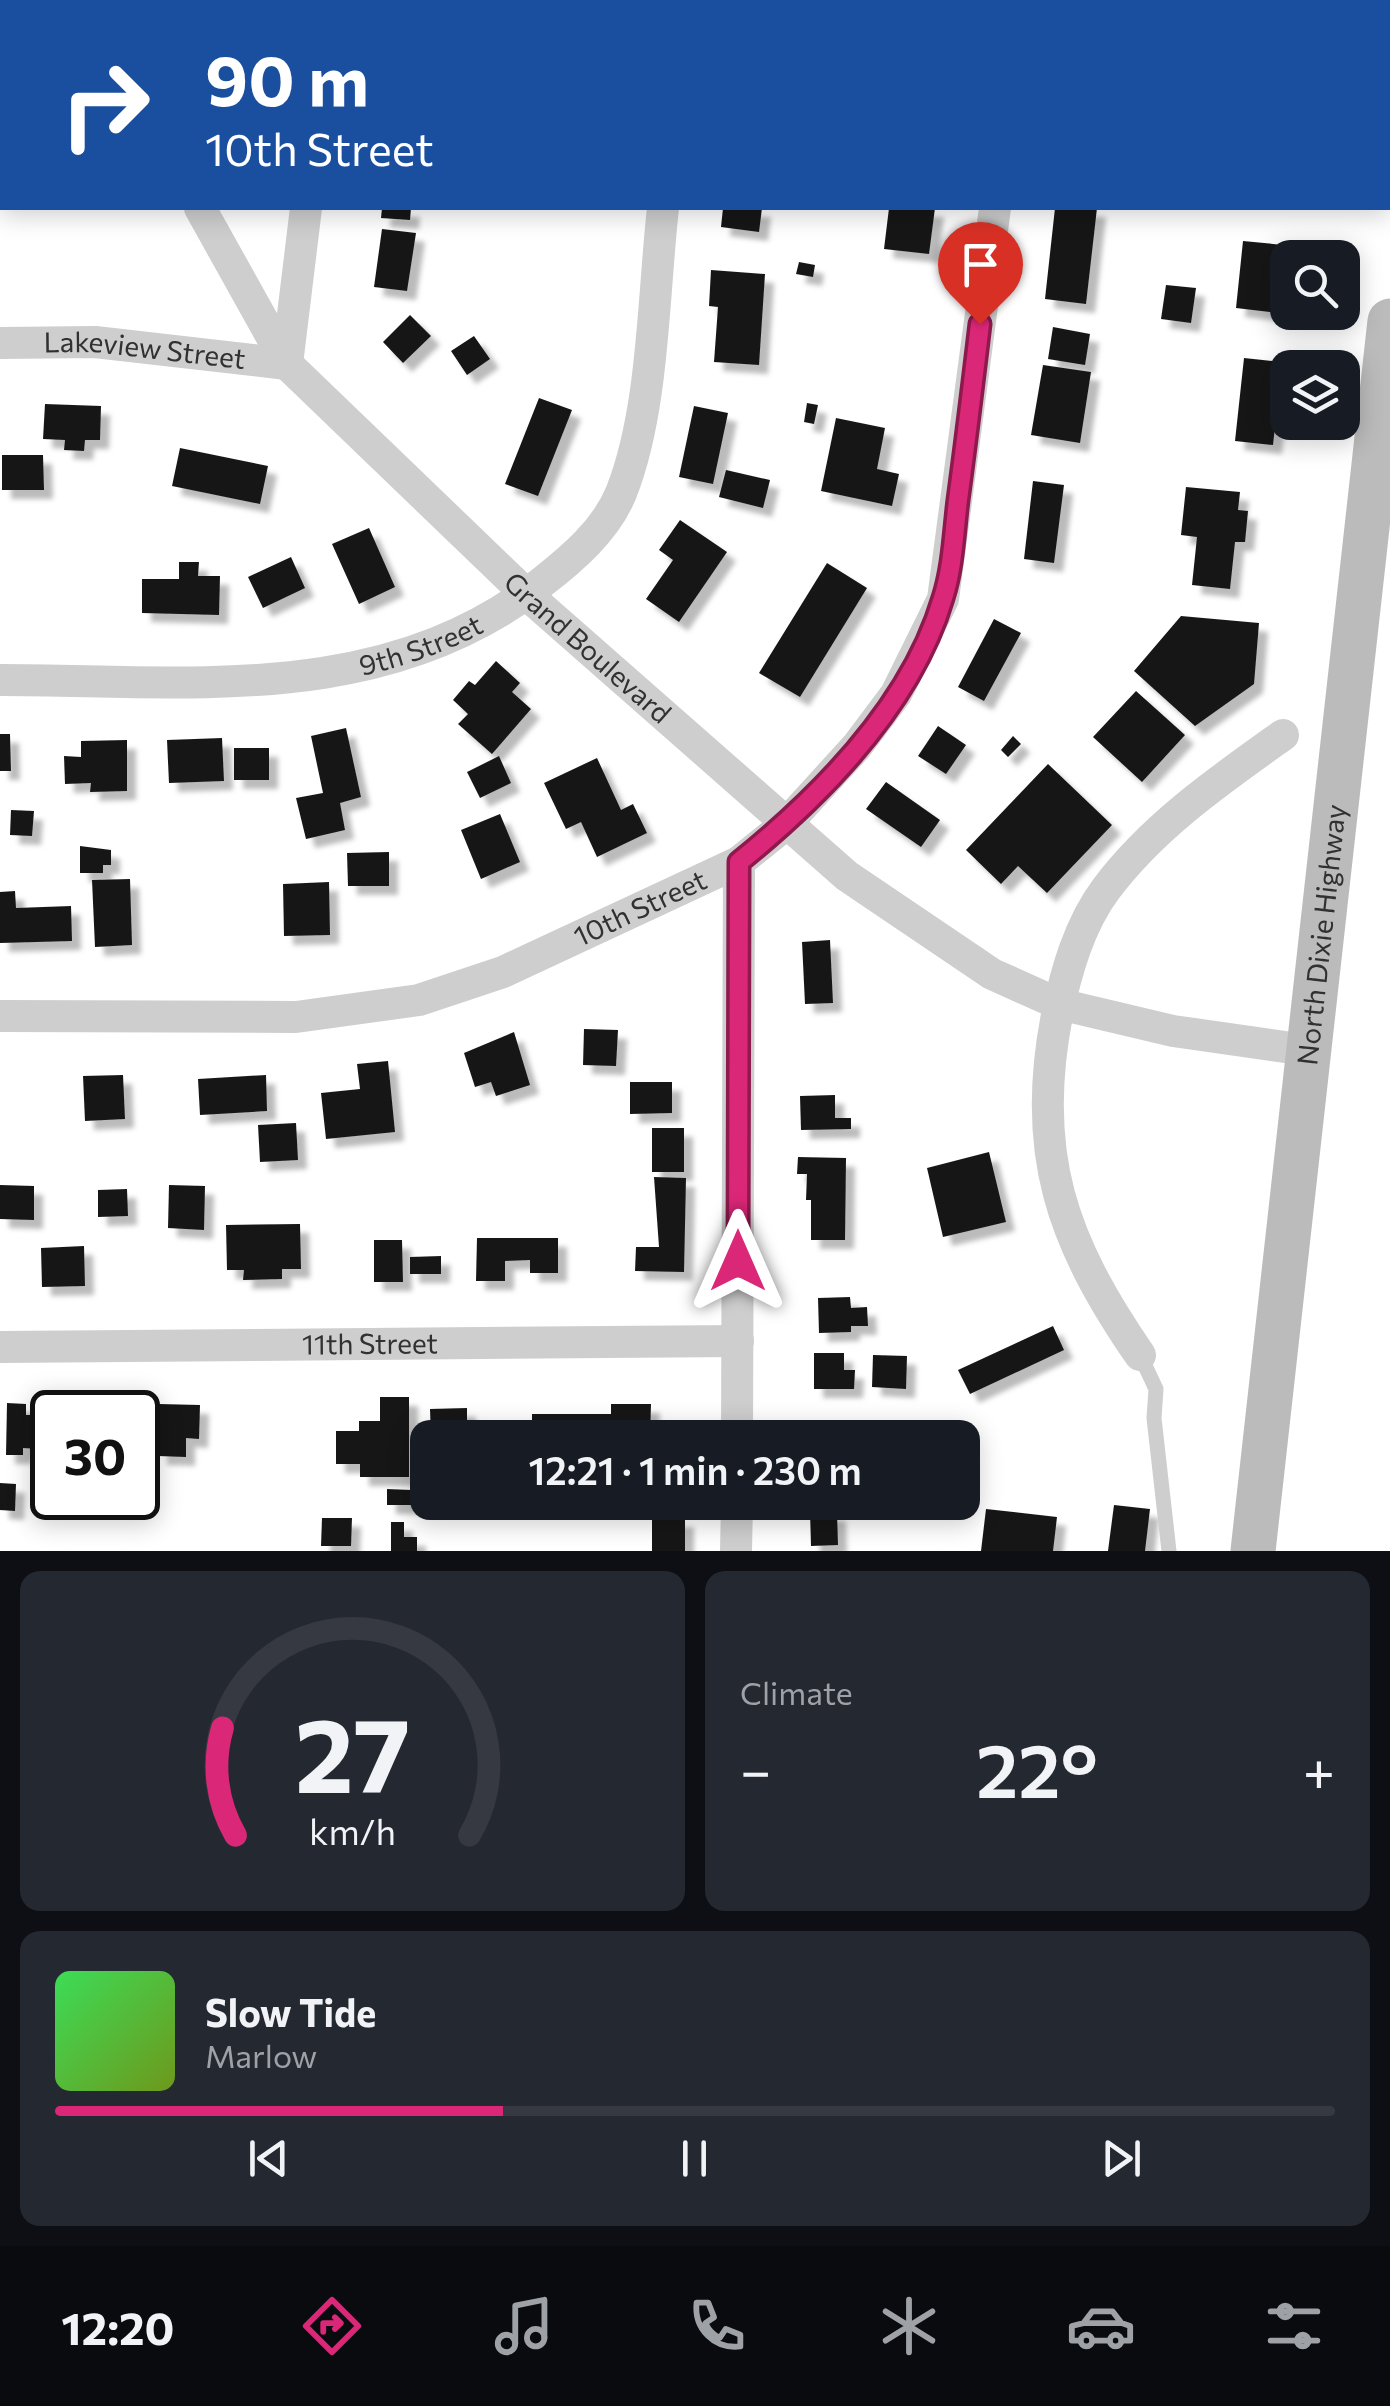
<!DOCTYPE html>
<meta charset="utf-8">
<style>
:root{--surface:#171b24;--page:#242831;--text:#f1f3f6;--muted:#9ea1a6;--line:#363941;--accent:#db2777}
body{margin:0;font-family:Commissioner,sans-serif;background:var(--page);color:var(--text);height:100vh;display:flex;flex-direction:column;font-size:38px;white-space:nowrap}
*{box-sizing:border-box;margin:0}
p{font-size:32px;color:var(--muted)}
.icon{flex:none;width:55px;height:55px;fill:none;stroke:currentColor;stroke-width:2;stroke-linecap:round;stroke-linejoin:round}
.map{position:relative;height:1551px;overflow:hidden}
.details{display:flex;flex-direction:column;gap:20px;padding:20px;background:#0d0f14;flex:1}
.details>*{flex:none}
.banner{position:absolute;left:0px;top:0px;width:1390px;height:210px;box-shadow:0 5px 25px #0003;background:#1a4fa0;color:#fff;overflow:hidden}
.tools{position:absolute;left:1270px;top:240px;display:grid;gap:20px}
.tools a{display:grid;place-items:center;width:90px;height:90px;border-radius:20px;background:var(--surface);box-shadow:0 5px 25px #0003;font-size:50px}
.speed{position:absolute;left:30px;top:1390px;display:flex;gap:20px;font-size:50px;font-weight:700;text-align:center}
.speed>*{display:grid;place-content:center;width:130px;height:130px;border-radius:50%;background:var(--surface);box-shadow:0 5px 25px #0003;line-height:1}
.speed .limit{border:5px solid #111;border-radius:15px;background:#fff;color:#111}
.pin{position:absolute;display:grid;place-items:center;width:85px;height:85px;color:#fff;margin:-102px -42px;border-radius:50% 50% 50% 0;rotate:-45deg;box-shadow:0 0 10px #0007}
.pin .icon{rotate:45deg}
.me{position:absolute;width:110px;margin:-55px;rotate:0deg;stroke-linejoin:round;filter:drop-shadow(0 0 8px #0008)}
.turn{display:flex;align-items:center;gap:35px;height:210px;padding:0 40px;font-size:45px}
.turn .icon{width:130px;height:130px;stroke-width:2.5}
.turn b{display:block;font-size:70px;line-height:85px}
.big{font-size:75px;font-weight:600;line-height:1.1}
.details .widget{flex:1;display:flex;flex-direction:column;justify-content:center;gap:15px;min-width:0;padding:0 35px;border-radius:20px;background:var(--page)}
.details .dial{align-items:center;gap:0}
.dial svg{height:260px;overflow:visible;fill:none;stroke:var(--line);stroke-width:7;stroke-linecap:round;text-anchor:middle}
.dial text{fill:var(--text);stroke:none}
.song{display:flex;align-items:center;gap:30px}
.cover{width:120px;height:120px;border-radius:15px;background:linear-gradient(135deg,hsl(130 70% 55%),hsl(80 70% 35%))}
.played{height:10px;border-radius:5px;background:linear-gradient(90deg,var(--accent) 35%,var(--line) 35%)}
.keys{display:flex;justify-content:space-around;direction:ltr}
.heat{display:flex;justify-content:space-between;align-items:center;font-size:55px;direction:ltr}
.details .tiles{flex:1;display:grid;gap:20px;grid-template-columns:1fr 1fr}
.widget:last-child{grid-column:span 2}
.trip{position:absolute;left:410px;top:1420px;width:570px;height:100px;border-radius:20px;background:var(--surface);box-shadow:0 5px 25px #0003;font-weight:600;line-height:100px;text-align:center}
.tab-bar{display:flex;height:160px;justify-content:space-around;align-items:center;background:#090b0e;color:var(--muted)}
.tab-bar .icon{width:70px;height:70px}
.tab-bar .selected{color:var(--accent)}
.tab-bar b{font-size:45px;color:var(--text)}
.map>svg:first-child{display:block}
</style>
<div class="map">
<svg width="1390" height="1551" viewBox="0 0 1390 1551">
<defs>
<filter id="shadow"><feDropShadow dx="9" dy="9" stdDeviation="2.5" flood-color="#0004"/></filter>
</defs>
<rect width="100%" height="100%" fill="#fff"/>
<path fill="#181818" filter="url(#shadow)" d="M382 208H411L410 220 381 218Z
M723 208H762L759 232 721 227Z
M889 208H935L929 254 884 249Z
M1055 208H1097L1086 304 1045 299Z
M382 229 416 233 407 291 374 287Z
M1243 241 1294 246 1293 258H1288L1286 314 1236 308Z
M799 262 815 265 813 277 796 274Z
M711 270 765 274 759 365 714 362 718 307 709 306Z
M1166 285 1196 288 1191 323 1161 319Z
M410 315 431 336 403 363 383 342Z
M1053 327 1090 334 1085 365 1048 359Z
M474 336 490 359 467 375 451 351Z
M1244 358 1282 362 1273 445 1235 441Z
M1043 365 1091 372 1080 443 1031 435Z
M539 398 572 410 538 496 505 484Z
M807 403 818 405 814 424 804 422Z
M45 404 101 406 100 440H85L84 451 64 450 65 440 43 439Z
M694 406 728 413 713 484 679 477Z
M836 418 885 428 877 469 899 474 892 506 821 491Z
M180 448 268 466 260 504 172 486Z
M2 455H43L44 490H2Z
M726 470 770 480 763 508 719 497Z
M1033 481 1064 485 1054 563 1024 559Z
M1186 487 1240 492 1238 510 1248 511 1245 542H1235L1230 589 1192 585 1197 537 1181 535Z
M680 520 727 552 679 622 646 599 673 560 659 550Z
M369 528 395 587 359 604 332 544Z
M291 557 305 588 263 608 248 577Z
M179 562H199L198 576H220L219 615 142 613V579H179Z
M827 563 867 588 800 697 759 673Z
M1181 616 1259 623 1254 684 1195 726 1134 671Z
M994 619 1021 633 984 701 958 687Z
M496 661 520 683 512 692 531 709 492 754 458 724 468 714 453 700 469 681 475 685Z
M1136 691 1185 735 1142 782 1093 737Z
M938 726 966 745 946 774 918 756Z
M346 728 361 797 340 803 345 830 306 839 296 798 323 793 311 736Z
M0 734H10L11 771H0Z
M1013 736 1021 744 1008 757 1001 750Z
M222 738 224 781 169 783 167 740Z
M127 740V791L90 792 91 783 65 784 64 756 81 757V741Z
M234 748H269V780H234Z
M499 756 511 783 480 798 467 772Z
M597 758 621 810 633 804 647 833 597 857 581 822 566 829 544 783Z
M1048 764 1112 825 1047 893 1018 866 1001 884 966 850Z
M886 782 940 820 921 847 866 809Z
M11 810 34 811 32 836 10 835Z
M500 814 520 862 481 879 461 830Z
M80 846 111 850V865H103V873H80Z
M389 852V886H348L347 853Z
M130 879 132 945 95 947 92 880Z
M329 882 330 935 284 936 283 884Z
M15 891 16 908 71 906 72 941 0 943V892Z
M830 940 833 1003 805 1004 802 942Z
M584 1029 618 1030 616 1066 583 1065Z
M514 1032 530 1085 496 1096 491 1082 475 1087 464 1053Z
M388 1061 395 1132 326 1139 321 1093 360 1089 357 1064Z
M123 1075 125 1119 85 1121 83 1076Z
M266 1075 267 1111 200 1115 198 1079Z
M630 1082H672V1113L630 1114Z
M835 1095V1118H851V1129L801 1130 800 1096Z
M296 1123 298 1160 260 1162 258 1125Z
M652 1128H684V1172H652Z
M989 1152 1006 1222 943 1237 927 1168Z
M798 1157 846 1158 845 1240H811V1200H806L807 1174H797Z
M654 1177 686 1178 684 1272 635 1271 636 1247H659Z
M0 1185 34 1186V1220L0 1219Z
M169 1185 205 1186 204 1230 168 1228Z
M127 1189 128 1216 98 1217V1190Z
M300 1224 301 1269H282V1279L243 1280 244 1270H227L226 1225Z
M477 1238H558V1273H530V1260L505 1261V1281H476Z
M374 1240H402L403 1282H374Z
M84 1246 85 1286 42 1287 41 1248Z
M441 1256V1274H410V1257Z
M850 1297 851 1308 867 1307 868 1326H851V1332L819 1333 818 1298Z
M1053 1326 1064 1350 970 1394 958 1370Z
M814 1353H844V1370H855L854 1389H814Z
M873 1355 907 1356 906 1389 872 1387Z
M380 1397H409V1477H360V1464H336V1431H359V1421H380Z
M7 1403 26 1404V1415H40L39 1449 23 1448V1455H6Z
M111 1404 134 1405 133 1412H111Z
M159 1404 200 1405 199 1439 186 1438V1457L158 1456Z
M611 1404H651L650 1438H532V1414H611Z
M467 1408V1438H431L430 1409Z
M138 1415 147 1416 145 1452 138 1451Z
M0 1483 16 1484 15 1511 0 1510Z
M387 1489 412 1490V1505H387Z
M1114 1505 1150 1509 1145 1551H1108Z
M986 1509 1057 1517 1053 1551H981Z
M810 1512H837L838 1545 811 1546Z
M322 1518H352L351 1546H321Z
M685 1518V1551H652V1519Z
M391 1522H404V1537H417V1551H391Z"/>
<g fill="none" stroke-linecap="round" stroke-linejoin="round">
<path stroke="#cecece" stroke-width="15" d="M1140 1355 1156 1389 1154 1418 1169 1551"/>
<g stroke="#cecece" stroke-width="32">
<path d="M0 1H75"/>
<path d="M331 2V0"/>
<path d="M685 2 686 0"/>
<path d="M1021 2 1022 0"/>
<path id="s1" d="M200 208 287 364 526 594 847 876 992 974 1059 1004 1173 1031 1306 1050"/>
<path id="s2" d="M0 343 95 342 287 364 306 208"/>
<path id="s3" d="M0 680C189 680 382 707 541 583 572 559 606 530 621 493 654 410 653 296 663 208"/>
<path id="s4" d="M0 1016 296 1017 419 1000 503 972 739 862 786 824 857 746 896 694 943 599 995 208"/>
<path id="s5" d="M0 1347 738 1341"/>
<path d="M1140 1355C1062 1242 1030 1153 1057 1015 1066 972 1079 925 1106 889 1153 826 1220 780 1283 735"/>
<path d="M737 1438 739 862"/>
<path d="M736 1551 737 1502"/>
</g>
<path stroke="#bbb" stroke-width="45" id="s6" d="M1253 1551 1390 321"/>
</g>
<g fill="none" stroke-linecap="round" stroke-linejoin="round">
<defs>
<path id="route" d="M738 1261 739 862C822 795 912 703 943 598 953 567 954 532 958 500 966 441 973 383 980 324"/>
</defs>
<use href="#route" stroke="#8e194d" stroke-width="25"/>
<use href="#route" stroke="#db2777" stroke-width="18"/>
</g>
<g text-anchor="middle" stroke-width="10" stroke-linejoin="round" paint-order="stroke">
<g font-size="28" fill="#313131" stroke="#fff">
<text dy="10" stroke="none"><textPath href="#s2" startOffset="145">Lakeview Street</textPath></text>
<text dy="10" stroke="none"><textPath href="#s3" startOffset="425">9th Street</textPath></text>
<text dy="10" stroke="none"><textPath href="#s1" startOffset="592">Grand Boulevard</textPath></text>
<text dy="10" stroke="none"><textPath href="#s4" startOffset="660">10th Street</textPath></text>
<text dy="10" stroke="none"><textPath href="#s6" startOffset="620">North Dixie Highway</textPath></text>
<text dy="10" stroke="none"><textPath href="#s5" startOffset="370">11th Street</textPath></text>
</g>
</g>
</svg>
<div class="tools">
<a><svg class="icon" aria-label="search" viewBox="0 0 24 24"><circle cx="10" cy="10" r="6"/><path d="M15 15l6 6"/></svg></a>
<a><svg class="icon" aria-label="layers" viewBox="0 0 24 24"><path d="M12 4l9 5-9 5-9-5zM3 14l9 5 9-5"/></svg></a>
</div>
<div class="speed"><div class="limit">30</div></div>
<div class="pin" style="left:980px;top:324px;background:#d93025"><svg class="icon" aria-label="arrive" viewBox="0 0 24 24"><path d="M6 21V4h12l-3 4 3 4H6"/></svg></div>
<svg class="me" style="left:738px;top:1261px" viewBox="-20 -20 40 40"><path d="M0-17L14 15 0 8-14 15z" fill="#db2777" stroke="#fff" stroke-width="4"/></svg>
<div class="trip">12:21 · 1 min · 230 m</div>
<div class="banner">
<div class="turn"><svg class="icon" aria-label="right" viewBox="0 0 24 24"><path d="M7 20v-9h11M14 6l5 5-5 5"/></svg><div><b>90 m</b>10th Street</div></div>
</div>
</div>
<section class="details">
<div class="tiles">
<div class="widget dial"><svg viewBox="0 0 100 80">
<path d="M14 69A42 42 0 1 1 86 69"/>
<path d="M14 69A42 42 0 0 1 10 36" stroke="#db2777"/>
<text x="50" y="56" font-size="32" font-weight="700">27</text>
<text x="50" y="72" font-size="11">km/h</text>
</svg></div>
<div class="widget"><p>Climate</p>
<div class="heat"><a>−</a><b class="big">22°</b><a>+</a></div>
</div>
<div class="widget">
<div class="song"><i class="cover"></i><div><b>Slow Tide</b><p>Marlow</p></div></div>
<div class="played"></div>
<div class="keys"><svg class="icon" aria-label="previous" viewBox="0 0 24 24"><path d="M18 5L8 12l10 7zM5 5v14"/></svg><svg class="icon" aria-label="pause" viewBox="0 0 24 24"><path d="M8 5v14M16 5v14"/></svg><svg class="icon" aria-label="next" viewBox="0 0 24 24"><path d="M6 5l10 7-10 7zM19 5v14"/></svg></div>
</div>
</div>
</section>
<nav class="tab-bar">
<b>12:20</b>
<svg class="icon selected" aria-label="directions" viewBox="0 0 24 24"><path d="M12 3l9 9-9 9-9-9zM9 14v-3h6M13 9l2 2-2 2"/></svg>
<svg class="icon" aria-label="music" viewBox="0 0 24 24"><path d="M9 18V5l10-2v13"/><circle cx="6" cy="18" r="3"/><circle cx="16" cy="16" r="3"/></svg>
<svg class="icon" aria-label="phone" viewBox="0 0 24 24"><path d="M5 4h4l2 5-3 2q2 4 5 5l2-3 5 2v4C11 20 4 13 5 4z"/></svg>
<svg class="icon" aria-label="climate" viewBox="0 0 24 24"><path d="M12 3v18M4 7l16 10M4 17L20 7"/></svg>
<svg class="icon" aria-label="car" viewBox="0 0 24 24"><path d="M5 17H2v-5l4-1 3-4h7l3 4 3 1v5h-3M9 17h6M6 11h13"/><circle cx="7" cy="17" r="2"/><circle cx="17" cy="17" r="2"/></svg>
<svg class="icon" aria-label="filters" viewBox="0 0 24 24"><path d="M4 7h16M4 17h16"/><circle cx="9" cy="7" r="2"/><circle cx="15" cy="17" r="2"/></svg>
</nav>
